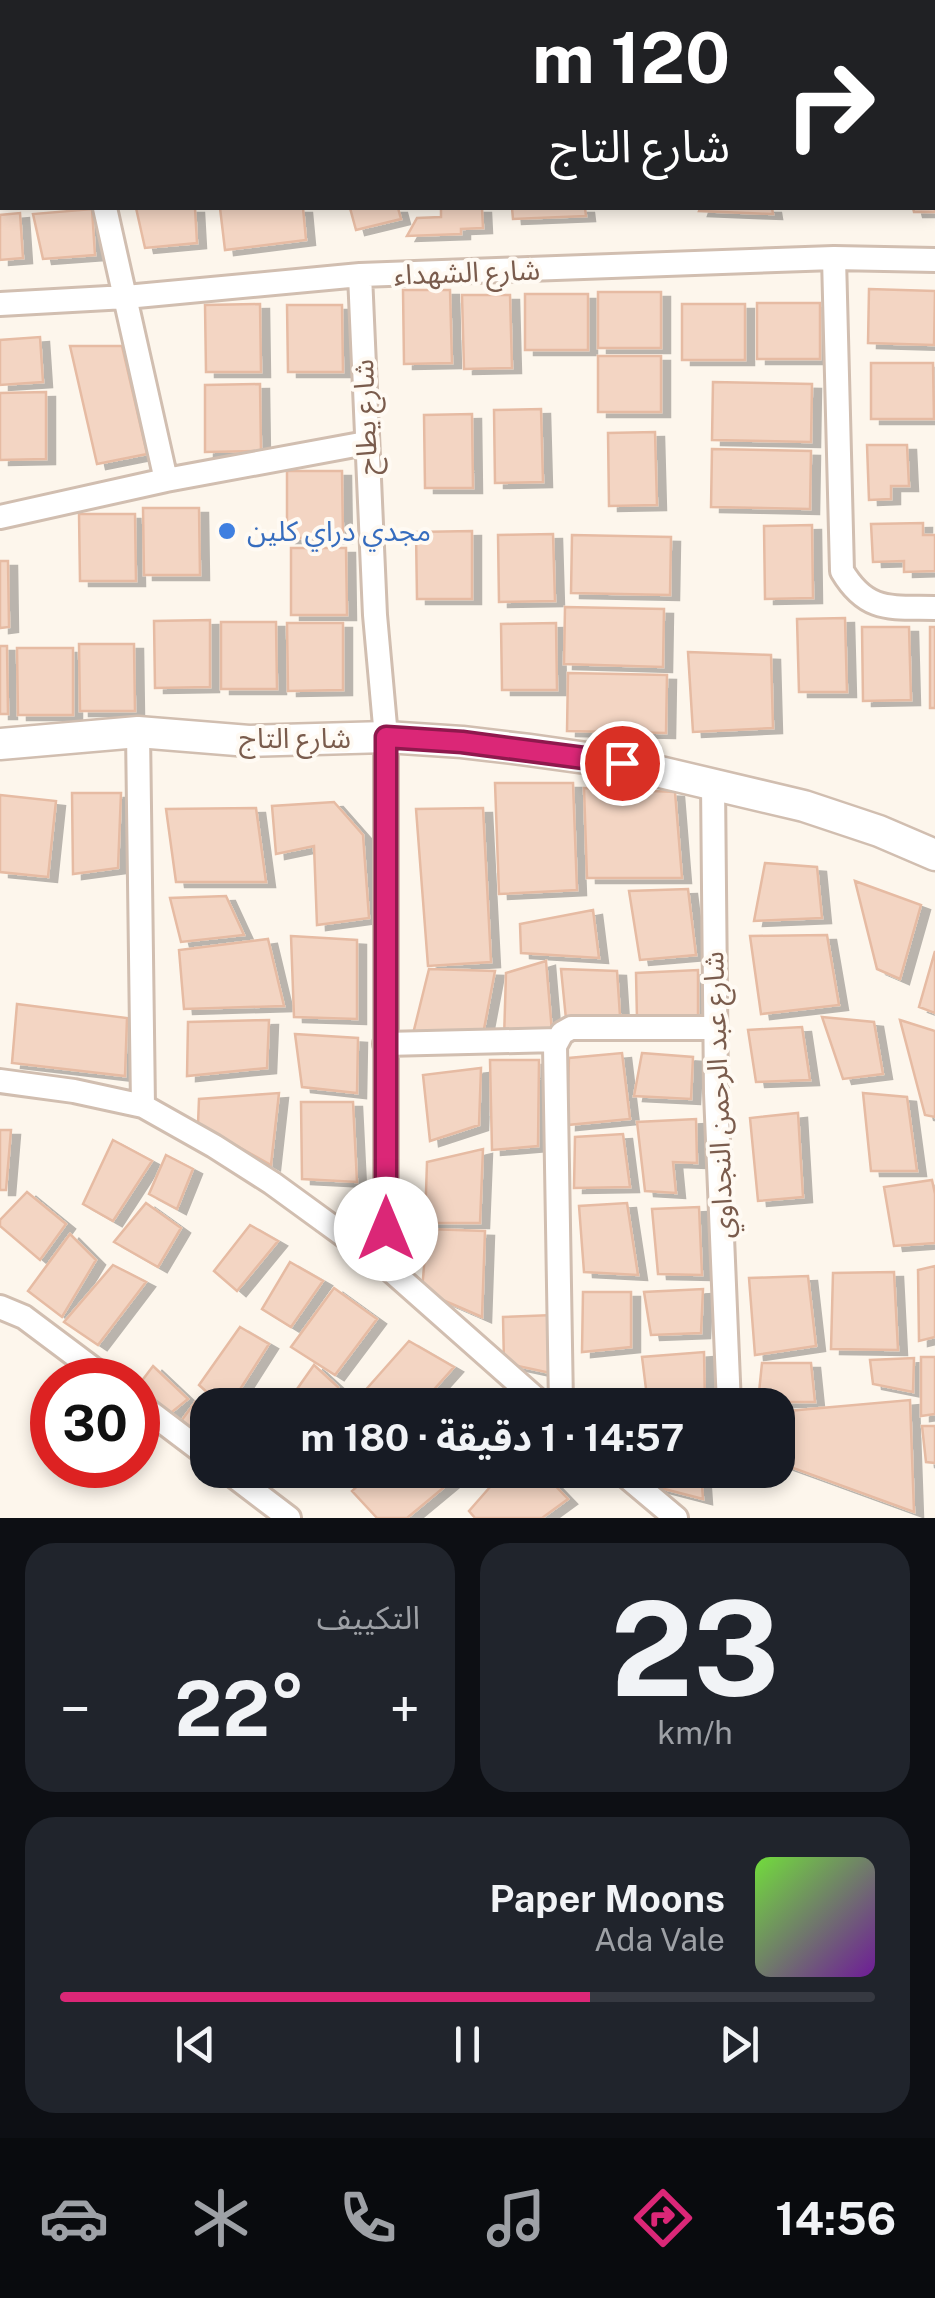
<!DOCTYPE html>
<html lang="ar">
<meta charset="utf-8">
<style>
:root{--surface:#171b24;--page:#20242c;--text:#f1f3f6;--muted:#9ea1a6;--line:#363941;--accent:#db2777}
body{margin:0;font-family:"Public Sans","Noto Sans Arabic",sans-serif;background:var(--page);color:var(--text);direction:rtl;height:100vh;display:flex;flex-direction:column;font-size:38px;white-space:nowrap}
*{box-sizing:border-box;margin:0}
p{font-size:32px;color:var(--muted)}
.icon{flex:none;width:55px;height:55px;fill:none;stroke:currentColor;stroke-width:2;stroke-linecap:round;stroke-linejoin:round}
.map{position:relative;height:1518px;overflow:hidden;direction:ltr}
.details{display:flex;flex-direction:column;gap:25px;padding:25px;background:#0d0f14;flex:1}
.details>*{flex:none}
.guide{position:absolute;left:0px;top:0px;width:935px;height:210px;box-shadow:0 5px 15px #0003;direction:rtl;background:#202124;color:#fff;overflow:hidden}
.speed{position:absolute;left:30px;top:1358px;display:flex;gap:20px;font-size:50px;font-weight:700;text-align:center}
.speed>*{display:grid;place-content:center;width:130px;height:130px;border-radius:50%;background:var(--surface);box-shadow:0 5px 15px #0003;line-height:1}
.speed .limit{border:15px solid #d22;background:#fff;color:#111}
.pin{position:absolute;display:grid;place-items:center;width:85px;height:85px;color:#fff;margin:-42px;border:5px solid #fff;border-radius:50%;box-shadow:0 2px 10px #0007}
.me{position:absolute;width:110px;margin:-55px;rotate:0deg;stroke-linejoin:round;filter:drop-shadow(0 0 8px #0008)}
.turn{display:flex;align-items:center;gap:35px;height:210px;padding:0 40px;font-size:45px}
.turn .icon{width:130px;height:130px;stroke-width:2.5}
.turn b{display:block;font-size:70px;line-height:85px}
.big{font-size:75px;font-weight:700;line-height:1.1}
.details .widget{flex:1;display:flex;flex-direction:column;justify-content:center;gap:15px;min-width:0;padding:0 35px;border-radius:30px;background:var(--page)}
.details .dial{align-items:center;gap:0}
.dial b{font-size:130px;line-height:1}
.song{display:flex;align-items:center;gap:30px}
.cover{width:120px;height:120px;border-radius:15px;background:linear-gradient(135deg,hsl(100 70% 55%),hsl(280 70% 35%))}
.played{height:10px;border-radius:5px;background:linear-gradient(90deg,var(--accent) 65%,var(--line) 65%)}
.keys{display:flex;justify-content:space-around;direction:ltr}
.heat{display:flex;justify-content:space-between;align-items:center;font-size:55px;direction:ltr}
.details .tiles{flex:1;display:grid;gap:25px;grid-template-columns:1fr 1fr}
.widget:last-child{grid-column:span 2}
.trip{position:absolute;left:190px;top:1388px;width:605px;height:100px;border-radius:30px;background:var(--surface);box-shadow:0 5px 15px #0003;font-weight:700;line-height:100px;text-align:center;direction:rtl}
.tabs{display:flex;height:160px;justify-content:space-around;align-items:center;background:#090b0e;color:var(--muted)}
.tabs .icon{width:70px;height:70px}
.tabs .on{color:var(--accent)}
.tabs b{font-size:45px;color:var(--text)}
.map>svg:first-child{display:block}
</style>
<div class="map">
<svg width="935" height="1518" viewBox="0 0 935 1518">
<defs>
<filter id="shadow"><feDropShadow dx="9" dy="5" stdDeviation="0" flood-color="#0004"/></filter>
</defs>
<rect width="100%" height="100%" fill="#fdf6ec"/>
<path fill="#f3d5c3" stroke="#e6bba3" stroke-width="2.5" filter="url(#shadow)" d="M932 145H935V212H914L913 208H932Z
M136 208H195L197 243 145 248Z
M220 208H303L306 240 225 250Z
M350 208H398L401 219 356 230Z
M441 208H482L483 228 461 229V234L407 236 417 218 441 217Z
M512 208H585L586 216 513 219Z
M700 208H772L773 214 699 211Z
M92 209 95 255 43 259 33 214Z
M20 213 23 258 0 260V215Z
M869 289 935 291 934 345 868 343Z
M403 290H450L452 363 404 364Z
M598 292H661V348H598Z
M525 294H588V350H525Z
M462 295H510L512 368 464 369Z
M757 303H820V359H757Z
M260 304 261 372H206L205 305Z
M682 304H745V360H682Z
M287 305H342L343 372H288Z
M40 337 43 382 0 385V340Z
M70 346H122L147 454 97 464Z
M598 356H661V412H598Z
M871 363H933L934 419H871Z
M713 382 812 384 811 442 712 440Z
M260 384 261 451 205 452V385Z
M46 392V459L0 460V393Z
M541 409 543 482 495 483 494 410Z
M472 414 473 488H425L424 415Z
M655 432 657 505 609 506 608 433Z
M867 445H907L909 486H891V499L869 500Z
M712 449 811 451 810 509 711 507Z
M287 471H342L343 538H287Z
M143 508H199L200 575H144Z
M79 514H135L136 581H80Z
M923 523V535H935V571L904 572V561L873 562 871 524Z
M812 525 813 598 765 599 764 526Z
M472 531V599H417L416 532Z
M553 534 555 601 499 602 498 535Z
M572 535 671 537 670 595 571 593Z
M291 548H346L347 615H291Z
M0 561H8L9 627 0 628Z
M565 607 664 609 663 667 564 664Z
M845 618 847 692H799L797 619Z
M210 620V687L155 688 154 621Z
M221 622H276L277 689H221Z
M287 623H343V690L288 691Z
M556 623 557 690H502L501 624Z
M862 627H909L911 700 863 701Z
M930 627H935V708H930Z
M79 644H134L135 711H80Z
M0 646H7L8 714H0Z
M17 648H73V715H18Z
M688 652 771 655 773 728 693 732Z
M568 673 667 675 666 733 567 731Z
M495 783H573L577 890 499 894Z
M584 788 675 792 682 878H587Z
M72 793H121L118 868 73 874Z
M0 795 56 801 48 877 0 872Z
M334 802 363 835 369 918 317 925 314 846 276 854 272 806Z
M256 808 266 882H176L166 809Z
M483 808 491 962 428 966 416 809Z
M765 863 817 867 822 918 754 921Z
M855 881 921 905 900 979 877 969Z
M688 889 696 955 640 960 629 891Z
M226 896 244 935 181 942 170 898Z
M593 910 599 958 521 953 520 924Z
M827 935 839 1005 761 1014 750 936Z
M291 936 357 940V1019L294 1017Z
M268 939 284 1006 184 1009 179 950Z
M935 951V1013L919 1007Z
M546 961 552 1032 504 1039 506 973Z
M429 969 495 971 484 1029 413 1034Z
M561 969 617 971 620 1016 566 1019Z
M698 970V1019H637L636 973Z
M17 1004 127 1018 125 1076 12 1063Z
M822 1017 874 1022 883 1074 843 1079Z
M269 1020 267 1068 187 1076 188 1022Z
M900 1020 935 1031V1117L925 1115Z
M802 1027 810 1080 756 1082 748 1030Z
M295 1034 358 1038 357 1093 302 1087Z
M622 1053 630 1119 567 1125 569 1058Z
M642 1053 693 1057 691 1099 634 1096Z
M490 1060H539L538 1146 492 1150Z
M481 1068 479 1125 430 1141 423 1075Z
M279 1093 271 1165 198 1124 199 1099Z
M863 1093 907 1097 917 1171H871Z
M301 1102H353L357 1182 302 1179Z
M798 1113 803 1197 758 1201 750 1118Z
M696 1119 697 1163 673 1162 676 1193 645 1191 637 1122Z
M0 1130H11L6 1190H0Z
M623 1134 630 1187 574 1188 575 1137Z
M113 1140 152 1161 113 1221 83 1204Z
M483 1149 480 1223H425L427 1162Z
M166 1155 193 1169 177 1209 149 1194Z
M932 1180 935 1194V1243L894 1246 884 1187Z
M27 1192 66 1224 40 1260 0 1226V1220Z
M146 1203 181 1228 158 1267 114 1242Z
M627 1203 638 1275 584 1272 579 1206Z
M699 1207 702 1275 658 1274 652 1209Z
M250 1225 278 1241 237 1291 214 1271Z
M427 1229 485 1231 482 1317 422 1291Z
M70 1234 96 1260 62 1317 28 1291Z
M290 1262 323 1281 291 1327 262 1309Z
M113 1265 146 1282 98 1345 64 1322Z
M935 1266V1337L919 1341 918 1270Z
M894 1272 898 1350 831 1349 833 1273Z
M808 1276 816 1346 755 1355 749 1278Z
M334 1288 377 1319 335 1375 291 1347Z
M703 1289 701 1333 651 1335 644 1292Z
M583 1292H631V1347L582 1352Z
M553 1315 555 1374 504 1363 503 1317Z
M240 1327 269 1344 230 1405H221L199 1385Z
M409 1341 454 1367 420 1405H377L362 1394Z
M704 1352 705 1405H648L642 1357Z
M921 1357H935V1414L921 1416Z
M914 1358 913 1392 873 1384 870 1360Z
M762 1363H811L815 1402H758Z
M314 1365 338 1387 326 1405H294L290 1399Z
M153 1366 188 1399 167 1416 138 1392V1386Z
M910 1400 914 1512 782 1464 788 1411Z
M195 1402 208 1414V1448L179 1424Z
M922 1426H935V1463L926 1462Z
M374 1470H444L454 1479 407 1518H377L352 1491Z
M505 1470H540L568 1499 542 1518H475L469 1511Z
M649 1470H701L703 1499 649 1485Z"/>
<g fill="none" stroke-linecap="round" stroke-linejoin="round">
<defs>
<path id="minor" d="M59 0V2
M520 2V0
M105 208 166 480
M834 258 842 571C867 613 891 607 935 608
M360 275 375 615 386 737V1266
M0 304 126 297 360 275 834 258 935 260
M0 517 166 480 366 443
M138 732 143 1106
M713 784 716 1093 729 1405
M385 1044 558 1040
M0 1081 74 1091 143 1106 214 1146 272 1183 386 1266 543 1405
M0 1307 24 1317 108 1380
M138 1403 208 1456
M561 1405 555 1046 562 1033 571 1028H715
M226 1470 289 1518
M619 1470 676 1518"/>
<path id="tertiary" d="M284 0 299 2
M932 54H935
M0 744 138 732 249 741 386 737 462 742 529 750 622 763 804 806 879 831 935 855"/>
</defs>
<use href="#minor" stroke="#d1beb0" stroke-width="28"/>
<use href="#tertiary" stroke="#d1beb0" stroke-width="35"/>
<use href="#minor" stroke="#fff" stroke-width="22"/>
<use href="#tertiary" stroke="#fff" stroke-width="30"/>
</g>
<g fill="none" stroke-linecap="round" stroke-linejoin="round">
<defs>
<path id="route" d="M386 1229V737L462 742 622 763"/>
</defs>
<use href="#route" stroke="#8e194d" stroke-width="25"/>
<use href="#route" stroke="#db2777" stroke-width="18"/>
</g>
<circle fill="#3f7fe0" stroke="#fffaf3" stroke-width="4" cx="227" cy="531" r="10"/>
<g text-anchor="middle" stroke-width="8" stroke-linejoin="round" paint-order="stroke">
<g font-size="28" fill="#7a5c4d" stroke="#fffaf3">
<text transform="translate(467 272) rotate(-2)" y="10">شارع الشهداء</text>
<text transform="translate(365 417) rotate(-92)" y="10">شارع يطاح</text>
<text x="295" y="748">شارع التاج</text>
<text transform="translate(718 1095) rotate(-92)" y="10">شارع عبد الرحمن النجداوي</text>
</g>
<g font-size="28" fill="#366cbe" stroke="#fffaf3" text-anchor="start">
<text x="247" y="541">مجدي دراي كلين</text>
</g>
</g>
</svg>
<div class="speed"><div class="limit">30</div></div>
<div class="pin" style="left:622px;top:763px;background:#d93025"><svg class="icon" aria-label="arrive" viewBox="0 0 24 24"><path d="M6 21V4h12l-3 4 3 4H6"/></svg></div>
<svg class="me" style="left:386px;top:1229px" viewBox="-20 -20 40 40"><circle r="19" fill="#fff"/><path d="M0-13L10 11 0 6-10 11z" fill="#db2777"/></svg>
<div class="trip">14:57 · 1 دقيقة · 180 m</div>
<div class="guide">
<div class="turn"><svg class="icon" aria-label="right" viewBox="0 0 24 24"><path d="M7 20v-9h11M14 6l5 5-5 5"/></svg><div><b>120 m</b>شارع التاج</div></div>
</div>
</div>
<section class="details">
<div class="tiles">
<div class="widget dial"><b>23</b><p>km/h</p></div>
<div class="widget"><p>التكييف</p>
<div class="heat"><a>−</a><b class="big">22°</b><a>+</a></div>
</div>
<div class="widget">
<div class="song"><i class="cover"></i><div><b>Paper Moons</b><p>Ada Vale</p></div></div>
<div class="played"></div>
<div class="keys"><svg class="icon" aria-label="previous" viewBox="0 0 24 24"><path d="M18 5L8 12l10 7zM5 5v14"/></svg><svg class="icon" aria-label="pause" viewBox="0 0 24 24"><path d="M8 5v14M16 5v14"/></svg><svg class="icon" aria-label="next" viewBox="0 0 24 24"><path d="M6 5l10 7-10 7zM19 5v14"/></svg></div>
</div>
</div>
</section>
<nav class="tabs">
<b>14:56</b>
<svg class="icon on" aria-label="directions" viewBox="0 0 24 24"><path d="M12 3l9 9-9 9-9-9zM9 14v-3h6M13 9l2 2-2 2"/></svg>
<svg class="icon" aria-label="music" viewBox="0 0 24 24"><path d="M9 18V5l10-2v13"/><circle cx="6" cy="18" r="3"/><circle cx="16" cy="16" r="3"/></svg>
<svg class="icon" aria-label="phone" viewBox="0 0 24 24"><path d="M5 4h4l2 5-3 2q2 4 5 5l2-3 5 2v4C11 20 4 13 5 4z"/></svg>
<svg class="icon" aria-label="climate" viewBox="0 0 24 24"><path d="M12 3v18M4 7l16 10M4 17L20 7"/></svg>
<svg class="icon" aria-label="car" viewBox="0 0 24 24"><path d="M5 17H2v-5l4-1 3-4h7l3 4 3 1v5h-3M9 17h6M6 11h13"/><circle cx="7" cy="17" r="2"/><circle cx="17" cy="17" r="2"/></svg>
</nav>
